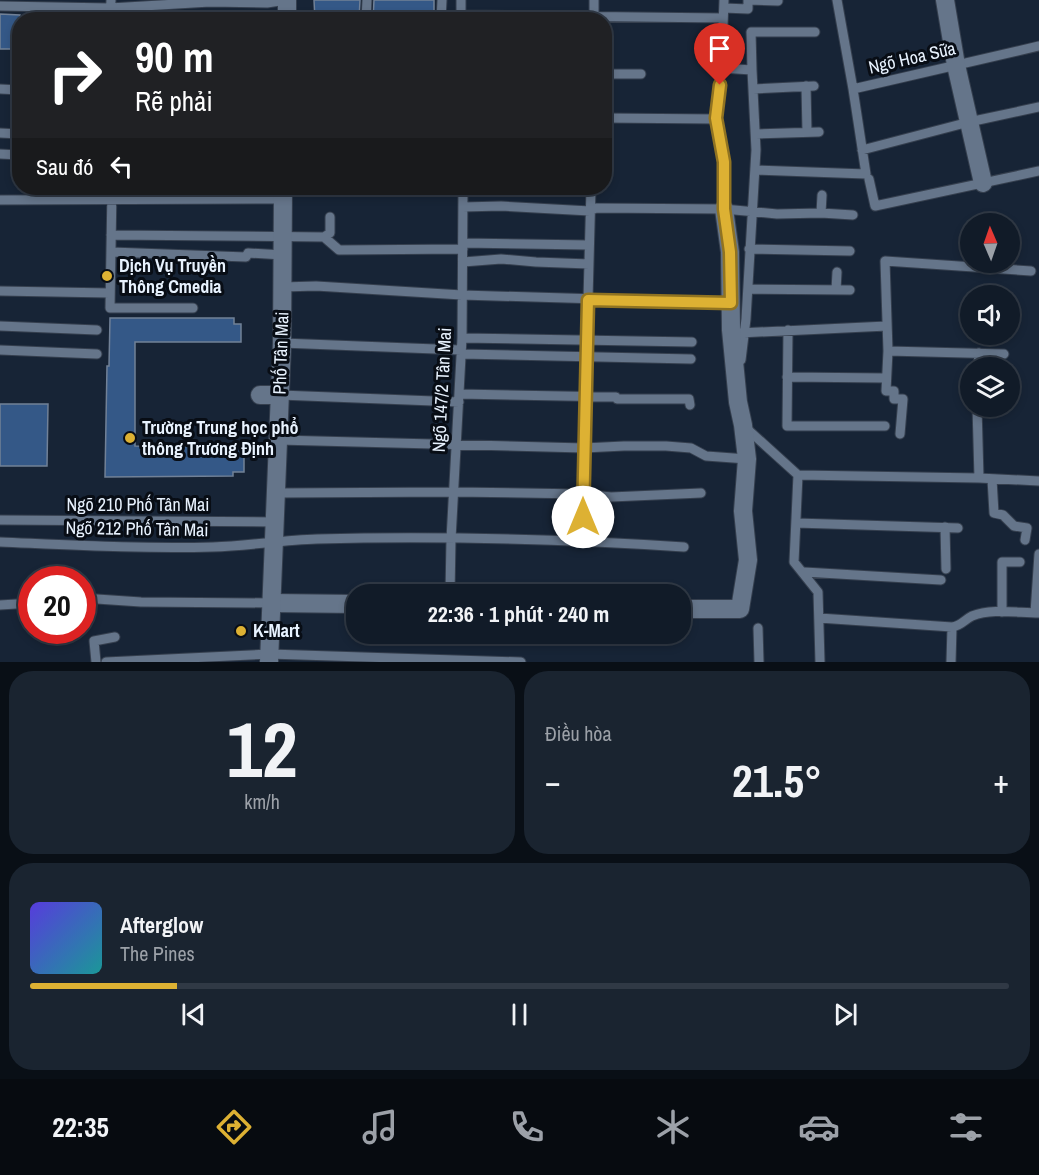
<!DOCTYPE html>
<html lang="vi">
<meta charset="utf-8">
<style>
:root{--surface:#111b28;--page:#1a2430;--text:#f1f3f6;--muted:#9ca1a8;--line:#303945;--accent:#ddb133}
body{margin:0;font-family:"Archivo Narrow",sans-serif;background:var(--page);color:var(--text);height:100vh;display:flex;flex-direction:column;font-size:22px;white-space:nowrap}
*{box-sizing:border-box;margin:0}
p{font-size:20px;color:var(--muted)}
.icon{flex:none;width:33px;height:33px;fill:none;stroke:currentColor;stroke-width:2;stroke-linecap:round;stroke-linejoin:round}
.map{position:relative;height:662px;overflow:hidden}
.drawer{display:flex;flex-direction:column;gap:9px;padding:9px;background:#090f16;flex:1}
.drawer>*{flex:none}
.banner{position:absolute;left:12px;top:12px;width:600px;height:183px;border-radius:24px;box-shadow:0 3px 9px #0003,0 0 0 2px var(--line);background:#202124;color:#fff;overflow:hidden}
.needle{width:39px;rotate:358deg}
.controls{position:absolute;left:960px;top:213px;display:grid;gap:12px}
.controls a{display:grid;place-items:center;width:60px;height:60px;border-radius:50%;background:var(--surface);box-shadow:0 3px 9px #0003,0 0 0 2px var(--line);font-size:30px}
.speed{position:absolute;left:18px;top:566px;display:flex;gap:12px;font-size:30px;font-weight:700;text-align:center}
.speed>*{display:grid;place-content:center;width:78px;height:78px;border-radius:50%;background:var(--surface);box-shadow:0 3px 9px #0003,0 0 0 2px var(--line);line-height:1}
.speed .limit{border:9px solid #d22;background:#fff;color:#111}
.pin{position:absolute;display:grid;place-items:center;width:51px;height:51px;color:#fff;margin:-62px -26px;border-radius:50% 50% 50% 0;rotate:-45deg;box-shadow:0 0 6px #0007}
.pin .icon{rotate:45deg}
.me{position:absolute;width:66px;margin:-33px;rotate:0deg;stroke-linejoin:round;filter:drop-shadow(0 0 4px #0008)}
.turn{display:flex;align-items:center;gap:21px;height:126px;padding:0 24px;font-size:27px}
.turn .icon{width:78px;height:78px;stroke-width:2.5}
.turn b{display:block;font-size:42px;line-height:51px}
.then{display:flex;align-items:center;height:57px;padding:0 24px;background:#0003;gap:12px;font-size:22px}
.big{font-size:45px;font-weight:800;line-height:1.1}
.drawer .widget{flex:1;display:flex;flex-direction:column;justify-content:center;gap:9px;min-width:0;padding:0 21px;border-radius:24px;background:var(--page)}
.drawer .dial{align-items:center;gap:0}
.dial b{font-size:78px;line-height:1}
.song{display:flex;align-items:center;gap:18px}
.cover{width:72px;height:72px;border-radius:9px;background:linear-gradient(135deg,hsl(250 70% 55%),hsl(180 70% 35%))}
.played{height:6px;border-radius:3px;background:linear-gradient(90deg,var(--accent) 15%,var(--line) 15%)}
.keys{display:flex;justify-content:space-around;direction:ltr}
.heat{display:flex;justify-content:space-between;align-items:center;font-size:33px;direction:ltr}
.drawer .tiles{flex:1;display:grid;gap:9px;grid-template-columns:1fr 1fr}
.widget:last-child{grid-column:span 2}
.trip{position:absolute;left:346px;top:584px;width:345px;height:60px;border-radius:24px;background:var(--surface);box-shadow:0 3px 9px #0003,0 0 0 2px var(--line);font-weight:800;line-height:60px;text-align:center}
.tab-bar{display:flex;height:96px;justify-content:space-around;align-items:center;background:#070b10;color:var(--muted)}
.tab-bar .icon{width:42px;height:42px}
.tab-bar .current{color:var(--accent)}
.tab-bar b{font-size:27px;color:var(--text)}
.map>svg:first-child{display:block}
</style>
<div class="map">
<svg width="1039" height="662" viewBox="0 0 1039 662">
<rect width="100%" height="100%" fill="#172436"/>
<path fill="#345887" stroke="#718197" stroke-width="1.5" d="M314 0H360L359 20H315Z
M374 0H434V20H373Z
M0 14 20 15V32H14V49H0Z
M110 318H234V324H241V342H135V446L244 447V472H233V476L105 477 107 366H109Z
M0 404H48L47 466H0Z"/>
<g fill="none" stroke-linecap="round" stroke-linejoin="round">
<defs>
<path id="lane" d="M461 0V20
M594 0V20
M837 0 853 89
M0 6 110 8 210 2 267 3 286 0
M724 8 748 9V0L778 1
M461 15 723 18
M110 20 111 0
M366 20 367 0
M441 20 442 0
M721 68 752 70 756 150 746 319 741 360
M752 70 751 32H815
M604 74H641
M806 86 807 132
M0 89 20 90
M753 89 814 86
M604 118 716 119
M0 133 20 134
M756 134 819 132
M862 150 969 122 1039 107
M0 154 20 155
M755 170 866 174 853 89 1039 46
M869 179 875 206 1039 171
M112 188 110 308H193
M0 200 283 199
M463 207 501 206 590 211 596 208 724 209 777 214 821 213 853 215
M724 209V162L716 119 721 68 720 60 722 52 724 0
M821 213 822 195
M111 235 324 237 339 250 463 249
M324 237 330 233V217
M463 243 589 245
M749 249 850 251
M111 252 246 257 248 253 283 255
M463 262 501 259 536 262 589 264
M283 287 316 286 462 295 731 303
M748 289 850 290
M836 290 837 272
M0 291 110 293
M0 326 97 330
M788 330 787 426H885
M739 333 887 326
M462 338 692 342
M282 343 461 350
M0 350 97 354
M888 351 886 391H894V399H903L900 434
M461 354 691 359
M1004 354 888 351 885 261 1031 271
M978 368 979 353
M787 377 886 378
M459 394 616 397 617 399H689L690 405
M280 395 459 402
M977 406 979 478
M745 427 798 475 794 562 818 592 820 662
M279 440 584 448 624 446H666L691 448 706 456 747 459
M798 475 979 478 1039 481
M992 479 994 513 1003 515 1014 526 1027 528 1025 540
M277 493 454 492 583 494 611 497 701 493
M0 520 275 522
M796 523 958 528
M945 527 946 569
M584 540V448L591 188
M0 542C71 545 142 549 213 547 248 546 282 540 317 539 439 536 562 539 684 547
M804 572 941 580
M450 594 451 539 462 338 463 188
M82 598 141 602 272 603
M0 605 32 603
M1002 612V562H1020
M1035 613 1039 554
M819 618 952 627C961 626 964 620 972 616 992 608 1018 613 1039 613
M758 628 759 662
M96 662 94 641 115 637
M106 662 269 654 521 662
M951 662 952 627"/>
<path id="street" d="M945 0 956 65 983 183
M260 395H280
M272 603 357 604
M681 609H740L748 560 743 511 747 459 743 425 738 402 731 330 730 252 724 209"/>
<path id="secondary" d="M287 20V0
M269 662 282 343 283 188"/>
</defs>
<use href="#lane" stroke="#353f4e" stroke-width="11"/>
<use href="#street" stroke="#353f4e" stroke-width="20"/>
<use href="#secondary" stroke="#353f4e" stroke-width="20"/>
<use href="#lane" stroke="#65758a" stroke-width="9"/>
<use href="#street" stroke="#65758a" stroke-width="18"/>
<use href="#secondary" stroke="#65758a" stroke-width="18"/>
</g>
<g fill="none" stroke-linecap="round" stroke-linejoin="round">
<defs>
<path id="route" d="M583 517 588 300 731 303 730 252 724 209V162L716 118 720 85"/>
</defs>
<use href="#route" stroke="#907321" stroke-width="15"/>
<use href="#route" stroke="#ddb133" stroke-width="10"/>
</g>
<g fill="#ddb133" stroke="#080d15" stroke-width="2">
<circle cx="107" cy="276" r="6"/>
<circle cx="130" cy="438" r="6"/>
<circle cx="241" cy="631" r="6"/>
</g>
<g text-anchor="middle" stroke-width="6" stroke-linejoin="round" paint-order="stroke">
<g font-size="18" fill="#e8f2fe" stroke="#080d15">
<text transform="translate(912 58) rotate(-13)" y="6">Ngõ Hoa Sữa</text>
<text transform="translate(281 353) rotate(-88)" y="6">Phố Tân Mai</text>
<text transform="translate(442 390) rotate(-87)" y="6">Ngõ 147/2 Tân Mai</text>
<text x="138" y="511">Ngõ 210 Phố Tân Mai</text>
<text transform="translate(137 529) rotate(1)" y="6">Ngõ 212 Phố Tân Mai</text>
</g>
<g font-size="18" font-weight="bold" fill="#e8f2fe" stroke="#080d15" text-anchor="start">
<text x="119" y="272">Dịch Vụ Truyền<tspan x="119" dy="21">Thông Cmedia</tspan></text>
<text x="142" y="434">Trường Trung học phổ<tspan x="142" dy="21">thông Trương Định</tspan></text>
<text x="253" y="637">K-Mart</text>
</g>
</g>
</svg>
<div class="controls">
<a><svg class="needle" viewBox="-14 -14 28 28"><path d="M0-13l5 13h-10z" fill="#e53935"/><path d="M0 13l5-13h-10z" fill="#9ca1a8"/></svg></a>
<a><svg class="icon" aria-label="sound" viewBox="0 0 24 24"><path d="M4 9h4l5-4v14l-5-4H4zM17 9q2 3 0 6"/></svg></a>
<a><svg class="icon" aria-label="layers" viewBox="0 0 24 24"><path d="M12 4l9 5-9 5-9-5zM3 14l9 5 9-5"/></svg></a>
</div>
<div class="speed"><div class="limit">20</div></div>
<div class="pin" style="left:720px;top:85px;background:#d93025"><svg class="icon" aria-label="arrive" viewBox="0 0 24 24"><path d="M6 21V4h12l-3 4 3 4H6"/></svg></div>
<svg class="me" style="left:583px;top:517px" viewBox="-20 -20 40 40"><circle r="19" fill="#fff"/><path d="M0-13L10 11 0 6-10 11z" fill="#ddb133"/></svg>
<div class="trip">22:36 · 1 phút · 240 m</div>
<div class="banner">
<div class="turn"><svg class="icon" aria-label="right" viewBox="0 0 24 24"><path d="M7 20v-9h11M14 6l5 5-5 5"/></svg><div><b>90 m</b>Rẽ phải</div></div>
<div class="then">Sau đó<svg class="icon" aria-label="left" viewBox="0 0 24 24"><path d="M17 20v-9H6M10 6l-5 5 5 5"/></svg></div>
</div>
</div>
<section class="drawer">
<div class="tiles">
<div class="widget dial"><b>12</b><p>km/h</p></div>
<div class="widget"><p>Điều hòa</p>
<div class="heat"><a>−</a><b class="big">21.5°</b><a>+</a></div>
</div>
<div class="widget">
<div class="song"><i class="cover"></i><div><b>Afterglow</b><p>The Pines</p></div></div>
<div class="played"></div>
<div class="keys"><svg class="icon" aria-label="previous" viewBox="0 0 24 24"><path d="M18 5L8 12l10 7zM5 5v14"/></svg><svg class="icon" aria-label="pause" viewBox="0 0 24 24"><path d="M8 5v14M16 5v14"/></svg><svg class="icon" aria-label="next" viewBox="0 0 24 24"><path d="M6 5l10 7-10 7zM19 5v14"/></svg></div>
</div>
</div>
</section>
<nav class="tab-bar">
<b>22:35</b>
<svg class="icon current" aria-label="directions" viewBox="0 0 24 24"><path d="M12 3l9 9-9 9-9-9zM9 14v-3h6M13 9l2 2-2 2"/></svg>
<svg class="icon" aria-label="music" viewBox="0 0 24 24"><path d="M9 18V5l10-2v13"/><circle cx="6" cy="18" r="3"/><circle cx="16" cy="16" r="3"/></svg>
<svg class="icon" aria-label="phone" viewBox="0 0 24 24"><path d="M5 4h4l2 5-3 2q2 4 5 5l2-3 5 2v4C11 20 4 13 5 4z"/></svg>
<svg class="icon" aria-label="climate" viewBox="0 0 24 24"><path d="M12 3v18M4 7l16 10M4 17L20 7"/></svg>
<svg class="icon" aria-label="car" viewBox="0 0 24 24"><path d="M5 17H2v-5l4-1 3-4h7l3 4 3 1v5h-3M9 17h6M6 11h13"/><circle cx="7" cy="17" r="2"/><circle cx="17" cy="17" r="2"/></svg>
<svg class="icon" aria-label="filters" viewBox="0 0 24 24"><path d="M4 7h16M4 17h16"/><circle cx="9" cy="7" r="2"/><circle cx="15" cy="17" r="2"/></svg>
</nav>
